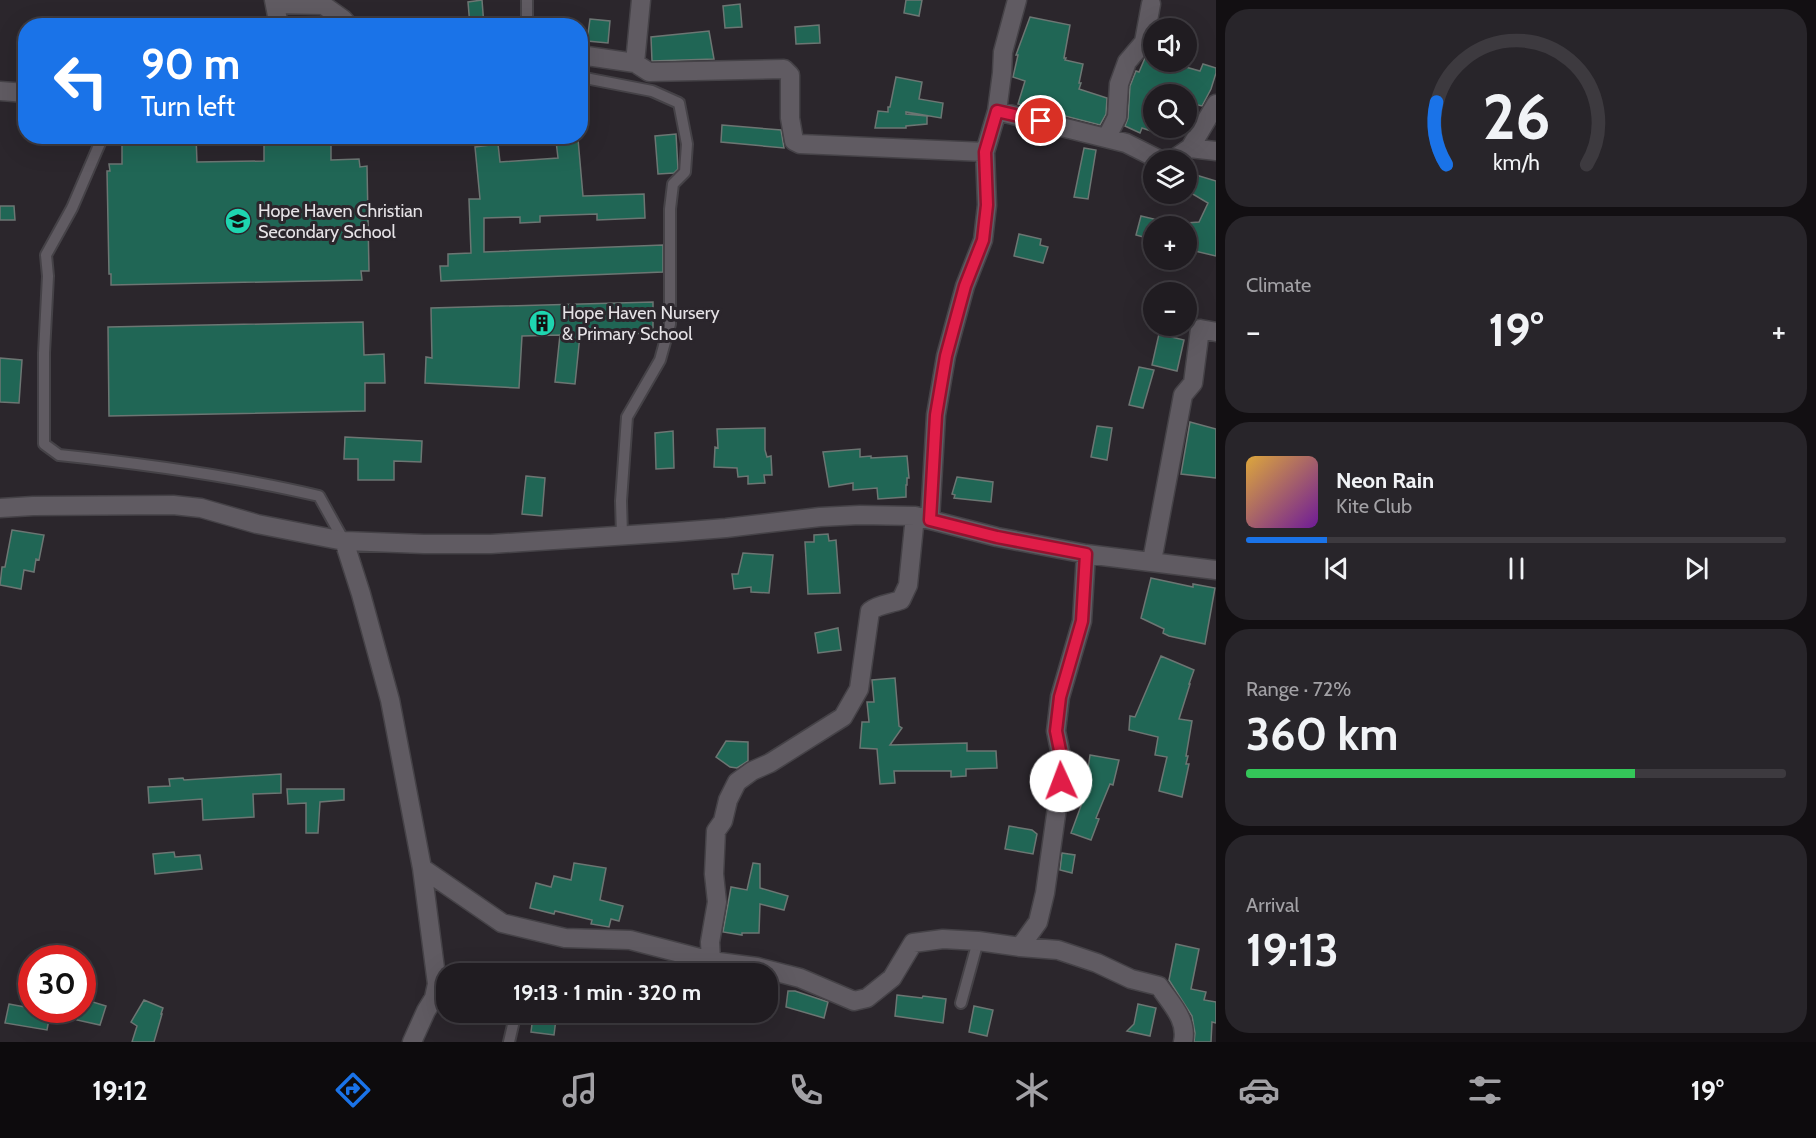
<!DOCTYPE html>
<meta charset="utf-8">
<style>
:root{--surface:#201c21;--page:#28252a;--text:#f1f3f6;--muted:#a2a1a5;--line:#3d3a3f;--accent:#1a73e8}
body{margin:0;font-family:Cabin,sans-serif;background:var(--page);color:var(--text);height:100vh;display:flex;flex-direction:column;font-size:22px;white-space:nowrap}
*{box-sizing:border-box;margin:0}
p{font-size:20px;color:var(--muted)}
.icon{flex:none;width:33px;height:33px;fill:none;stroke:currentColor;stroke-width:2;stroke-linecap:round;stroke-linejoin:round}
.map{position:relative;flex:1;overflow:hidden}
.side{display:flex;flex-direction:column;gap:9px;padding:9px;background:#120f12;width:600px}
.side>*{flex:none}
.banner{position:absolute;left:18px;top:18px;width:570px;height:126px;border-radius:24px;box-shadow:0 6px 24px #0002,0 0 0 2px var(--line);background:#1a73e8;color:#fff;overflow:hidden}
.controls{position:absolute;left:1143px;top:18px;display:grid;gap:12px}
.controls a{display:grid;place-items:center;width:54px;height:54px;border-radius:50%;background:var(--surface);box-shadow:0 6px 24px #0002,0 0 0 2px var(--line);font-size:30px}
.speed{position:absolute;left:18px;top:945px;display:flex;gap:12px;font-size:30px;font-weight:700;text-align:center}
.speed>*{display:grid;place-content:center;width:78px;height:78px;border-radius:50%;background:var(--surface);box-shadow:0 6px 24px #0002,0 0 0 2px var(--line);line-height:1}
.speed .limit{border:9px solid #d22;background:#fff;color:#111}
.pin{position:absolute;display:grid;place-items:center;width:51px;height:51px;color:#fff;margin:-26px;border:3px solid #fff;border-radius:50%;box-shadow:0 2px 6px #0007}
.me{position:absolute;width:66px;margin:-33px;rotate:358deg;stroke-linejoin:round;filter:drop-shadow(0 0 4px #0008)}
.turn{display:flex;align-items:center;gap:21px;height:126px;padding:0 24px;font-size:27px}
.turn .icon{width:78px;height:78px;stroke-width:2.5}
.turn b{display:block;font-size:42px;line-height:51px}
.big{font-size:45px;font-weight:800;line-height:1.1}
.side .card{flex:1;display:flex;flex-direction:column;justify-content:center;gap:9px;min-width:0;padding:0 21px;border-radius:24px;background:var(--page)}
.side .dial{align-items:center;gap:0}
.dial svg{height:156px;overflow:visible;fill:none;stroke:var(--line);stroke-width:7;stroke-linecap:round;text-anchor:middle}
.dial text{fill:var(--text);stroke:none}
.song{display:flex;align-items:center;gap:18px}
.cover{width:72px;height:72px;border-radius:9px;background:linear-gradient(135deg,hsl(40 70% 55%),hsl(280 70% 35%))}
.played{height:6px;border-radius:3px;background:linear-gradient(90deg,var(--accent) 15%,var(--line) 15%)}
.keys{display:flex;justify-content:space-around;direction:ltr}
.heat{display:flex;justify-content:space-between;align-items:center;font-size:33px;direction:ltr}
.charge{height:9px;border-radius:4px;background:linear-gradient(90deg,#34c759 72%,var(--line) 0)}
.trip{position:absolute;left:436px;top:963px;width:342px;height:60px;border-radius:24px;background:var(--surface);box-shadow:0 6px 24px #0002,0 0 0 2px var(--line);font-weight:800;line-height:60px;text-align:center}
.tab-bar{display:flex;height:96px;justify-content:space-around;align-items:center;background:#0d0b0d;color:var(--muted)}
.tab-bar .icon{width:42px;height:42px}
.tab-bar .selected{color:var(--accent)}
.tab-bar b{font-size:27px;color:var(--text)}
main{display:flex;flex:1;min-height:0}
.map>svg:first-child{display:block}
</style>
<main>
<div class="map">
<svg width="1216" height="1042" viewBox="0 0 1216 1042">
<rect width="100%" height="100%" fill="#2b262c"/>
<path fill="#206655" stroke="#6c7673" stroke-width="1.5" d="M482 0 484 26H470L468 2Z
M906 0H922L919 16 904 13Z
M740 4 742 27 725 28 723 6Z
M1030 17 1070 25 1064 58H1066L1065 60 1083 64 1079 83H1081L1079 89 1107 98 1106 114 1100 125 1018 104 1025 81 1013 77 1018 55H1016Z
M590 19 610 21 608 43 587 41Z
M819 25 820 43 796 44 795 27Z
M709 31 714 59 652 61 651 37Z
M1145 58 1154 62H1168L1200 71 1203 64 1216 68V73L1211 89 1202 106 1189 103 1192 94 1164 87 1162 94H1154V132L1142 128 1140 133 1125 126 1128 118 1130 86 1136 71 1139 72Z
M896 77 922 82 919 99 943 103 941 118 906 112V114L927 116V124L906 126V128H875L878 111 888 112V107H890Z
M722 125 781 130 784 148 721 142Z
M676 134 678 169 674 173 658 174 655 136Z
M122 136H196L197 162 264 161V136H331V160L359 159 360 167 367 166 369 271H361L362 280 111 285V274H109L107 171H110L109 164H122Z
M578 139 583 196 644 194 645 218 597 220V214L540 216V222L520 223V217L484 218V252L663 245V272L441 281 440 266H448V254L471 253 469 199H480L475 147 498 144 500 162 558 158 556 141Z
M1084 148 1096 150 1088 199 1074 197Z
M1186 172 1216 181V256L1186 249V223L1199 222 1208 203 1186 190Z
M0 206H14L15 220H0Z
M1141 216 1154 219V240L1136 235Z
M1019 234 1041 239 1040 245 1048 247 1043 263 1014 256Z
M653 302V333L580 335 575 384 555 382 560 335 522 336 519 388 425 383 426 357 432 358 431 308Z
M363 322 364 355 384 354 385 383H365V411L109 416 108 327Z
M1159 334 1184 340 1177 371 1152 365Z
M0 358 22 360 19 403 0 402Z
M1139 367 1154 370 1143 408 1129 405Z
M1190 422 1216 429V478L1181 474Z
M1097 426 1112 428 1107 460 1091 457Z
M765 428V450L767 457 771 456 772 475H764L765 483 748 484V476L738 477 737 468 714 467 715 447 718 448 717 429Z
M673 431 674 468 656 469 655 433Z
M345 437 422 441 421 462 394 461V480H358V459H344Z
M860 449V457L871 456V458L907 456 909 478H907V485H906V497L878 499 877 488 853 490V483L829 487 823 452Z
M526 476 545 478 542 516 522 514Z
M957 477 993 482 991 502 954 498 955 495 952 494Z
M12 530 44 535 39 560 36 559 34 572 24 570 21 589 0 585 2 567H5Z
M828 534 829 541 836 540 840 593 808 594 805 542H814V535Z
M743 553 773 555 769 593 751 592V587L734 589 732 574H738Z
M1151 578 1193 587V584L1215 588 1205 644 1169 636 1163 633 1164 629 1141 618Z
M838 628 841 650 818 653 815 633Z
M1161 656 1194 670 1189 684H1190L1179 719 1192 721 1186 756H1188L1186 764H1189L1182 797 1159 791 1167 757 1155 755 1158 737 1129 730 1130 716 1135 717Z
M895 678 899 726 902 728 890 745 967 743V751H996L997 768 966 769V776L951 777V771H894L895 783 880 784 877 749 860 748 862 722H869L867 702H874L872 680Z
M726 741 748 742V761L737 768 730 767 716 757Z
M1090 755 1119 760 1113 785 1110 784 1096 818 1099 819 1091 840 1071 833 1085 795 1072 789V782L1076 773 1087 777Z
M281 774V793L253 794 254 817 203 820 202 799 149 803 148 787 170 786 169 779 183 778 184 780Z
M287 789H344V800L320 802 318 833H306V803L288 804Z
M1009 826 1032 830 1037 834 1033 854 1005 849Z
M174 852 175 857 200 855 202 869 155 874 153 854Z
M1062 853 1075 855 1072 873 1060 870Z
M574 863 606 868 600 900 623 906 619 921 611 919 609 927 591 924 592 920 555 911 554 914 530 908 536 883 551 887 554 876 571 880Z
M753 863 760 864V888L788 896 784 910 760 904 759 933H742V935L723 932 731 887 747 890Z
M1176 944 1199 949 1191 989 1206 992 1204 1000 1216 1002V1023L1212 1022 1211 1042H1194L1195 1033 1192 1016 1169 980Z
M788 991H795L828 1002 824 1018 786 1007Z
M897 995 922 998 923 996 946 999 943 1023 895 1016Z
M83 999 106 1006 100 1025 77 1020 80 1010H82Z
M144 1000 163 1008 161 1014H162L154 1042H132L137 1026 131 1022Z
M9 1004 41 1010 40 1012 50 1014 47 1030 5 1023Z
M1138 1004 1156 1008 1150 1036 1127 1031 1134 1024Z
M974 1006 993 1010 987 1036 969 1032Z
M533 1016 556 1019 554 1035 531 1032Z"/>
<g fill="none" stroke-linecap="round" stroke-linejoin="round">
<defs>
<path id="service" d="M527 26V0
M580 77 652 91 679 103 687 144 685 172 673 184 670 209V324L660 360 627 417 621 501 622 535
M103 136 72 208 46 255 48 276 44 353V444L59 455C146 464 234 476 319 496L344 541
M961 1003 978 941
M509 1042 516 1012"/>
<path id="minor" d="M274 0 279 26
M275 4 323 5 343 19 349 26
M580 55 635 63 649 72 784 69 790 75V118L794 141 800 144 985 152
M635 63 641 0
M0 91 26 93
M997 111 1126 143 1160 160 1174 159 1190 148 1216 151
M1107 137 1117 117 1119 84 1127 62 1144 42 1151 4
M1190 148 1216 104
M0 508 33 506 173 505 201 508 257 524 344 541 424 544H491L676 532 726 528 820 517 860 515 915 516 997 537 1086 554 1216 570
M930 520 936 415 946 356 965 286 983 240 987 205 985 152 997 111 1002 73 1003 52 1017 0
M344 541 361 594 390 700 422 868 437 984 434 998 426 1011 412 1042
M1152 561 1183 395 1193 383 1200 329 1216 332
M422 868 502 923 565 938 630 940 711 961 757 967 800 978 854 1001 867 998 892 978 913 943 943 939 978 941 1020 947 1038 922 1045 893 1063 765 1056 731 1060 697 1082 621 1086 554
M1020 947 1058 950 1097 963 1131 979 1159 986C1171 1004 1188 1020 1183 1042
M711 961 710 942 717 902 714 874 716 831 723 821 728 800 737 782 752 771 770 763 843 717 859 689 870 611C879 604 890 604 901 600L908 585 915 516"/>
</defs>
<use href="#service" stroke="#454247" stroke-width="14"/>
<use href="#minor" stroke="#454247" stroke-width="21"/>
<use href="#service" stroke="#605b62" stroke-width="10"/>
<use href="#minor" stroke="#605b62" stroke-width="18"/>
</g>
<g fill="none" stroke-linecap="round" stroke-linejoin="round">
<defs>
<path id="route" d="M1041 121 997 111 985 152 987 205 983 240 965 286 946 356 936 415 930 520 997 537 1086 554 1082 621 1060 697 1056 731 1063 765 1061 781"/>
</defs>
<use href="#route" stroke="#92132f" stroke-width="15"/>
<use href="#route" stroke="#e11d48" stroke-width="10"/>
</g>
<defs>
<symbol id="school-disc" viewBox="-11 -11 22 22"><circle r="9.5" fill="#1ed5b0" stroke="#2b262c"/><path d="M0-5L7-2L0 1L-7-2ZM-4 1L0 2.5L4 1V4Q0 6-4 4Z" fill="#111"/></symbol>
<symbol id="building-disc" viewBox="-11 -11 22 22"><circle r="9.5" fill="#1ed5b0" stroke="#2b262c"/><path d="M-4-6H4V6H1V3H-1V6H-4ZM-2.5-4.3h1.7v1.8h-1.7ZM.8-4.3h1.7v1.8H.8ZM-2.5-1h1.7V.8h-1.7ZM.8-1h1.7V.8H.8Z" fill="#111"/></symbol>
</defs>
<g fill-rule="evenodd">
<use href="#school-disc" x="223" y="206" width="30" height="30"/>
<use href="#building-disc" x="527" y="308" width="30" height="30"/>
</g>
<g text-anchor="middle" stroke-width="6" stroke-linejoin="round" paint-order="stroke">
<g font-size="18" fill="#e5e2e6" stroke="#2b262c" text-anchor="start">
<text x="258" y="217">Hope Haven Christian<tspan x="258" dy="21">Secondary School</tspan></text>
<text x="562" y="319">Hope Haven Nursery<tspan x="562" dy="21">&amp; Primary School</tspan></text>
</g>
</g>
</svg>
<div class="controls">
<a><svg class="icon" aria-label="sound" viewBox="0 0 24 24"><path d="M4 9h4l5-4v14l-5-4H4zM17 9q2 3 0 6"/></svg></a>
<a><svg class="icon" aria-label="search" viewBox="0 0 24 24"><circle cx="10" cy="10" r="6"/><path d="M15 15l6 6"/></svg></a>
<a><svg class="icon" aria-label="layers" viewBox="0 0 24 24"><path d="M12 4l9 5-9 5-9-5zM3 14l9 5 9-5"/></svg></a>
<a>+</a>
<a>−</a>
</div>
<div class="speed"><div class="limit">30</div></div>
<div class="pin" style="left:1041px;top:121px;background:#d93025"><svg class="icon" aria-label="arrive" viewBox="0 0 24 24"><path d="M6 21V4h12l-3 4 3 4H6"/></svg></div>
<svg class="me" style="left:1061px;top:781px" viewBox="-20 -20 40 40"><circle r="19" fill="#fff"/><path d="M0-13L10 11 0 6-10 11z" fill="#e11d48"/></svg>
<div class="trip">19:13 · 1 min · 320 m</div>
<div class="banner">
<div class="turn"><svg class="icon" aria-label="left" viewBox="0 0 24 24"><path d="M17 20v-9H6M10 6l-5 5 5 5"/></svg><div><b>90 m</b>Turn left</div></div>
</div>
</div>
<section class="side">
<div class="card dial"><svg viewBox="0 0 100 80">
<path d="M14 69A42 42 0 1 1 86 69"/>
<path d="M14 69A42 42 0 0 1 9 37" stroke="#1a73e8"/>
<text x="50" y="56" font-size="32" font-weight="700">26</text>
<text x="50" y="72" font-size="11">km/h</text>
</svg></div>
<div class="card"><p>Climate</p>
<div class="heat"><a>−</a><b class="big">19°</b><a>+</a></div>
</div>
<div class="card">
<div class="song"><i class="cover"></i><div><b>Neon Rain</b><p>Kite Club</p></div></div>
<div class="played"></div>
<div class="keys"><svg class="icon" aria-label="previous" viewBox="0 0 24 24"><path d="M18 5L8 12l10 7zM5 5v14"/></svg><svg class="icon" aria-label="pause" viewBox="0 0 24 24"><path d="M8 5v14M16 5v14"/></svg><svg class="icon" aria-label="next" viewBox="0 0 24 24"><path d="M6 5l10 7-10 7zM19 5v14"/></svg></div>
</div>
<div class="card"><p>Range · 72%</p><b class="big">360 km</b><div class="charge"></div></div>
<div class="card"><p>Arrival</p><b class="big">19:13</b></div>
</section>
</main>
<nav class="tab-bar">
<b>19:12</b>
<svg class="icon selected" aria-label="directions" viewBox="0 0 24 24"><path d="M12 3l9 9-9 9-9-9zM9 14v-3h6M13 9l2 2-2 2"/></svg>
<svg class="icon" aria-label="music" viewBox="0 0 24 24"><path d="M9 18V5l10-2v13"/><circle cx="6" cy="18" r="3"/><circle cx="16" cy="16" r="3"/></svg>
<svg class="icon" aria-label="phone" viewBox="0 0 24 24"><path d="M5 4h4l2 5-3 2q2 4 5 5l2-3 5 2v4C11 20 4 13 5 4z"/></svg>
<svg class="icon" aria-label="climate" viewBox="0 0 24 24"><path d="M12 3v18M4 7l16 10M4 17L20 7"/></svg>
<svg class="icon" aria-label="car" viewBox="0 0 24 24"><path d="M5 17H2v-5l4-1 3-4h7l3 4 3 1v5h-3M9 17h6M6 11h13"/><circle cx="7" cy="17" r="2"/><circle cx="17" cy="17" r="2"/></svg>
<svg class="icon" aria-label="filters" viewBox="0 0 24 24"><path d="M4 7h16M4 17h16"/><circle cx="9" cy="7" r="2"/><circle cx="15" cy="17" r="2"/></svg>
<b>19°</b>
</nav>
